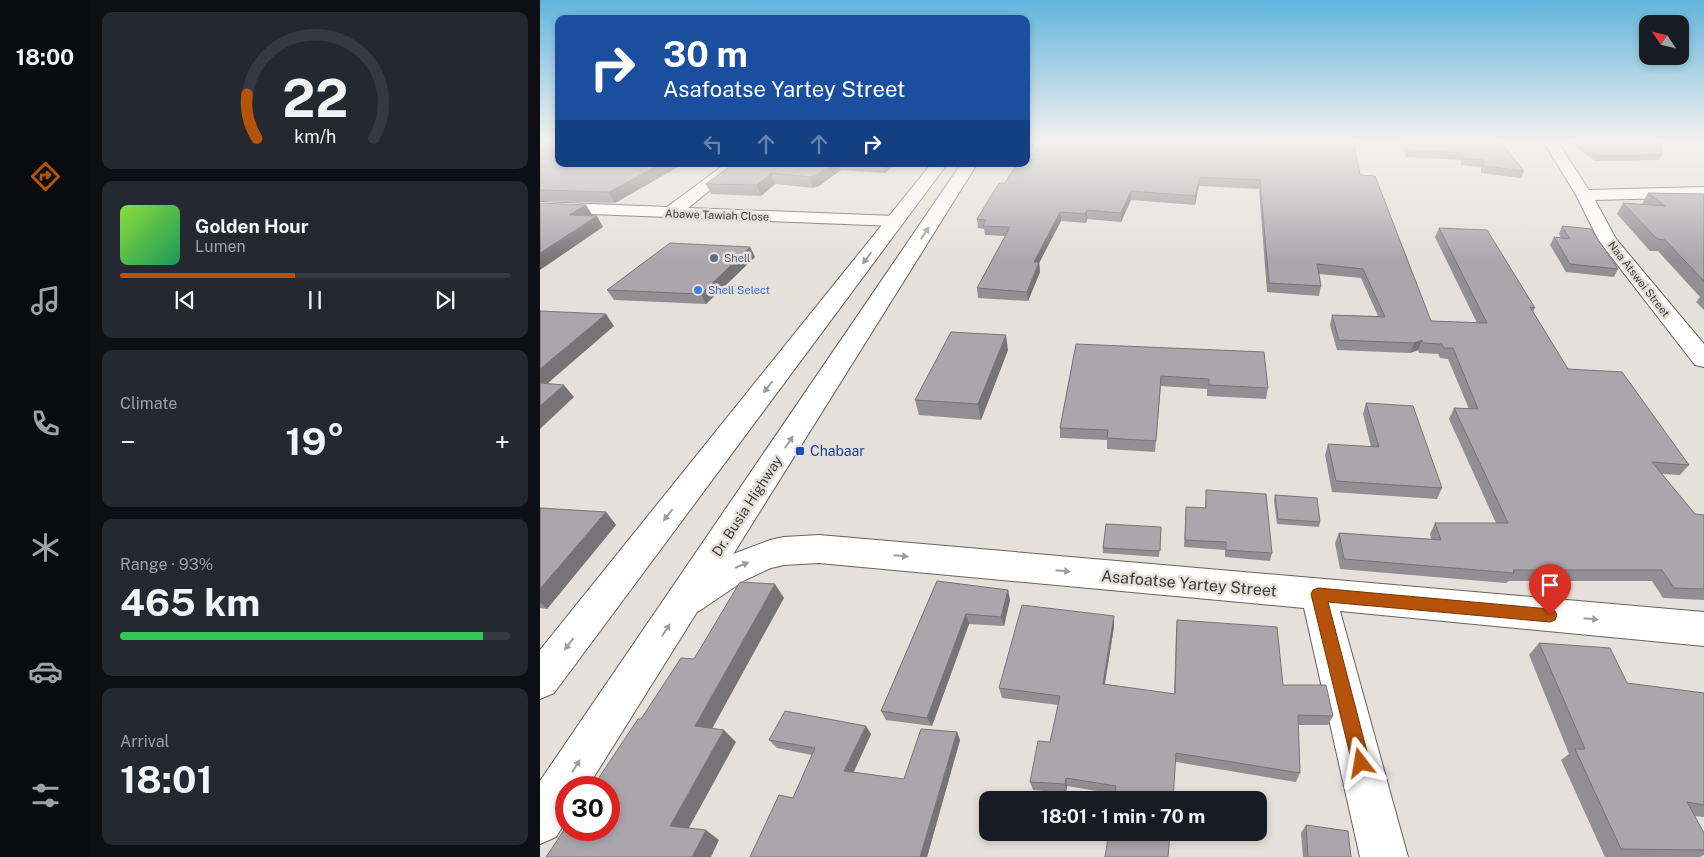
<!DOCTYPE html>
<meta charset="utf-8">
<style>
:root{--surface:#171b24;--page:#242831;--text:#f1f3f6;--muted:#9ea1a6;--line:#363941;--accent:#b45309}
body{margin:0;font-family:"Public Sans",sans-serif;background:var(--page);color:var(--text);height:100vh;display:flex;flex-direction:column;font-size:19px;white-space:nowrap}
*{box-sizing:border-box;margin:0}
p{font-size:16px;color:var(--muted)}
.icon{flex:none;width:28px;height:28px;fill:none;stroke:currentColor;stroke-width:2;stroke-linecap:round;stroke-linejoin:round}
.map{position:relative;flex:1;overflow:hidden}
.sheet{display:flex;flex-direction:column;gap:12px;padding:12px;background:#0d0f14;width:450px}
.sheet>*{flex:none}
.top-card{position:absolute;left:15px;top:15px;width:475px;height:152px;border-radius:10px;box-shadow:0 2px 8px #0003;background:#1a4fa0;color:#fff;overflow:hidden}
.needle{width:32px;rotate:305deg}
.tools{position:absolute;left:1099px;top:15px;display:grid;gap:10px}
.tools a{display:grid;place-items:center;width:50px;height:50px;border-radius:10px;background:var(--surface);box-shadow:0 2px 8px #0003;font-size:25px}
.speed{position:absolute;left:15px;top:776px;display:flex;gap:10px;font-size:25px;font-weight:700;text-align:center}
.speed>*{display:grid;place-content:center;width:65px;height:65px;border-radius:50%;background:var(--surface);box-shadow:0 2px 8px #0003;line-height:1}
.speed .limit{border:8px solid #d22;background:#fff;color:#111}
.pin{position:absolute;display:grid;place-items:center;width:42px;height:42px;color:#fff;margin:-51px -21px;border-radius:50% 50% 50% 0;rotate:-45deg;box-shadow:0 0 5px #0007}
.pin .icon{rotate:45deg}
.me{position:absolute;width:55px;margin:-28px;rotate:346deg;stroke-linejoin:round;filter:drop-shadow(0 0 4px #0008)}
.turn{display:flex;align-items:center;gap:18px;height:105px;padding:0 25px;font-size:22px}
.turn .icon{width:65px;height:65px;stroke-width:2.5}
.turn b{display:block;font-size:35px;line-height:42px}
.lanes{display:flex;align-items:center;height:48px;padding:0 25px;background:#0003;justify-content:center;gap:25px;direction:ltr}
.lanes .off{opacity:.35}
.big{font-size:38px;font-weight:700;line-height:1.1}
.sheet .widget{flex:1;display:flex;flex-direction:column;justify-content:center;gap:8px;min-width:0;padding:0 18px;border-radius:10px;background:var(--page)}
.sheet .dial{align-items:center;gap:0}
.dial svg{height:130px;overflow:visible;fill:none;stroke:var(--line);stroke-width:7;stroke-linecap:round;text-anchor:middle}
.dial text{fill:var(--text);stroke:none}
.song{display:flex;align-items:center;gap:15px}
.cover{width:60px;height:60px;border-radius:8px;background:linear-gradient(135deg,hsl(90 70% 55%),hsl(150 70% 35%))}
.played{height:5px;border-radius:2px;background:linear-gradient(90deg,var(--accent) 45%,var(--line) 45%)}
.keys{display:flex;justify-content:space-around;direction:ltr}
.heat{display:flex;justify-content:space-between;align-items:center;font-size:28px;direction:ltr}
.charge{height:8px;border-radius:4px;background:linear-gradient(90deg,#34c759 93%,var(--line) 0)}
.trip{position:absolute;left:439px;top:791px;width:288px;height:50px;border-radius:10px;background:var(--surface);box-shadow:0 2px 8px #0003;font-weight:700;line-height:50px;text-align:center}
main{display:flex;flex:1;min-height:0}
.tab-bar{display:flex;flex-direction:column;width:90px;justify-content:space-around;align-items:center;background:#090b0e;color:var(--muted)}
.tab-bar .icon{width:35px;height:35px}
.tab-bar .selected{color:var(--accent)}
.tab-bar b{font-size:22px;color:var(--text)}
.map>svg:first-child{display:block}
</style>
<main>
<nav class="tab-bar">
<b>18:00</b>
<svg class="icon selected" aria-label="directions" viewBox="0 0 24 24"><path d="M12 3l9 9-9 9-9-9zM9 14v-3h6M13 9l2 2-2 2"/></svg>
<svg class="icon" aria-label="music" viewBox="0 0 24 24"><path d="M9 18V5l10-2v13"/><circle cx="6" cy="18" r="3"/><circle cx="16" cy="16" r="3"/></svg>
<svg class="icon" aria-label="phone" viewBox="0 0 24 24"><path d="M5 4h4l2 5-3 2q2 4 5 5l2-3 5 2v4C11 20 4 13 5 4z"/></svg>
<svg class="icon" aria-label="climate" viewBox="0 0 24 24"><path d="M12 3v18M4 7l16 10M4 17L20 7"/></svg>
<svg class="icon" aria-label="car" viewBox="0 0 24 24"><path d="M5 17H2v-5l4-1 3-4h7l3 4 3 1v5h-3M9 17h6M6 11h13"/><circle cx="7" cy="17" r="2"/><circle cx="17" cy="17" r="2"/></svg>
<svg class="icon" aria-label="filters" viewBox="0 0 24 24"><path d="M4 7h16M4 17h16"/><circle cx="9" cy="7" r="2"/><circle cx="15" cy="17" r="2"/></svg>
</nav>
<section class="sheet">
<div class="widget dial"><svg viewBox="0 0 100 80">
<path d="M14 69A42 42 0 1 1 86 69"/>
<path d="M14 69A42 42 0 0 1 8 42" stroke="#b45309"/>
<text x="50" y="56" font-size="32" font-weight="700">22</text>
<text x="50" y="72" font-size="11">km/h</text>
</svg></div>
<div class="widget">
<div class="song"><i class="cover"></i><div><b>Golden Hour</b><p>Lumen</p></div></div>
<div class="played"></div>
<div class="keys"><svg class="icon" aria-label="previous" viewBox="0 0 24 24"><path d="M18 5L8 12l10 7zM5 5v14"/></svg><svg class="icon" aria-label="pause" viewBox="0 0 24 24"><path d="M8 5v14M16 5v14"/></svg><svg class="icon" aria-label="next" viewBox="0 0 24 24"><path d="M6 5l10 7-10 7zM19 5v14"/></svg></div>
</div>
<div class="widget"><p>Climate</p>
<div class="heat"><a>−</a><b class="big">19°</b><a>+</a></div>
</div>
<div class="widget"><p>Range · 93%</p><b class="big">465 km</b><div class="charge"></div></div>
<div class="widget"><p>Arrival</p><b class="big">18:01</b></div>
</section>
<div class="map">
<svg width="1164" height="857" viewBox="0 0 1164 857">
<rect width="100%" height="100%" fill="#e5e0da"/>
<g fill="none" stroke-linecap="round" stroke-linejoin="round">
<defs>
<path id="minor" d="M1003 141H1017L1049 190 1164 187V197L1055 200 1076 239 1164 344V367L1155 365 1059 241 1036 195Z
M185 164H202L148 208 355 216 361 217 364 221 361 225 355 226 0 212V202L127 207Z
M279 535 1164 612V646L800 611 868 857H820L764 608 279 563 244 565 231 568 205 580 159 611 147 615 135 611 129 600 135 589 193 554 230 540 244 537Z"/>
<path id="highway" d="M391 164H407L14 693 0 699V650Z
M421 164H437L47 788H26V821L16 837 0 844V781Z"/>
</defs>
<use href="#minor" stroke="#66615c" stroke-width="2"/>
<use href="#highway" stroke="#66615c" stroke-width="2"/>
<use href="#minor" fill="#fff" fill-rule="evenodd"/>
<use href="#highway" fill="#fff" fill-rule="evenodd"/>
</g>
<path fill="#928f94" d="M0 141 143 164 75 203 0 201Z
M861 141H960L984 171 981 178 941 173V167L921 165V160L866 157Z
M1029 141H1122V155L1119 160 1055 161Z
M193 164H356L345 173 301 170 279 186 273 188 235 184 221 196 171 194 166 184Z
M477 164 820 175 891 321 937 323 895 237 899 228 995 308 993 312 1028 369 1149 465 1140 475 1122 474 1155 514 1164 515V600L1123 598 1112 581H969L966 583 800 569 795 543 799 533 891 539 890 534 895 523H956L909 419 914 408 929 409 908 359 900 358 898 354 879 353 878 350 870 353 797 350 790 325 792 315 838 316 821 278 779 274 781 286 779 296 727 292 719 189 659 186 655 205 591 200 581 222 547 219 546 223 521 221 499 262 500 272 488 301 438 298 437 288 465 236 445 235 444 229 438 228 437 219 465 183Z
M1108 193 1164 194V310L1156 302 1160 297 1118 251H1110L1077 214 1083 203 1104 205 1102 204Z
M1022 226 1078 269 1074 277 1026 272 1010 245 1014 237 1021 238 1019 234Z
M210 247 215 257 166 304 74 300 67 290Z
M536 344 728 388 726 399 667 396V389L621 386 615 452 567 449V440L520 438V428Z
M468 350 441 420 379 415 375 400Z
M826 403 902 488 897 499 792 492 785 455 788 444 831 447 823 414Z
M666 490 732 553 730 561 685 557V550L644 547 646 507 665 508Z
M735 495 780 522 779 527 737 524 734 501Z
M0 508 66 512 76 525 7 609 0 608Z
M621 527 619 557 563 553V548Z
M397 581 468 590 470 600 464 626 429 624 392 726 346 720 341 711Z
M574 616V627L565 684 634 694 636 630 637 620 793 716 788 725H758L760 773 756 782 636 762 574 794 527 786 526 793 493 790 490 782 510 742 518 705 462 698 459 688Z
M999 643 1087 683 1164 693V817L1154 816 1164 833V855L1160 857H1065L1021 760 1029 754 989 655Z
M417 732 420 740 387 857H210L253 798 272 755 237 748 229 740 331 734 314 772 364 779Z
M766 825 811 857H763L761 833Z"/>
<path fill="#777478" d="M121 164H143L75 203 69 192Z
M293 164H299L301 170 279 186 273 188 270 177Z
M343 164H356L345 173Z
M231 173 235 184 221 196 217 185Z
M660 177 659 186 655 205V196Z
M591 191V200L581 222V213Z
M46 205 53 216 29 215Z
M547 210V219L546 223 545 214Z
M520 212 521 221 495 271 494 262Z
M57 216 63 227 0 270V253Z
M210 247 215 257 166 304 161 294Z
M499 262 500 272 488 301 487 292Z
M66 314 74 326 0 390V369Z
M466 335 468 350 441 420 438 404Z
M882 340 878 350 870 353 874 343Z
M24 385 34 397 0 429V406Z
M66 512 76 525 7 609 0 602V589Z
M235 584 244 598 167 738 155 726Z
M468 590 470 600 464 626 461 617Z
M426 614 429 624 392 726 387 718Z
M574 616V627L563 693V684Z
M326 726 331 734 310 779 304 771Z
M184 730 196 742 145 835 130 826Z
M417 732 420 740 387 857H380Z
M526 778 527 786 526 793 525 784Z
M166 830 179 840 171 857H152Z"/>
<path fill="#aaa6ac" stroke="#777478" d="M0 141H19V164H121L69 192 0 190Z
M501 141H785L814 143 820 175 835 176 891 321 947 323 899 228 947 230 995 308 990 307 1028 369 1082 372 1149 465 1112 462 1155 514 1164 515V589L1134 588 1122 570H973L974 573 804 559 799 533 901 540 895 523H968L914 408 938 409 913 348H904L902 344 883 343 882 340 874 343 799 340 792 315 845 317 823 269 777 264 781 286 729 283 720 180 660 177 655 196 591 191 581 213 547 210 545 214 520 212 494 262H499L487 292 437 288 470 227 443 226 446 220 437 219 459 183H465L477 164H486V154H494Z
M865 141H960L984 171 944 166V160L923 158V153L868 150Z
M1038 141H1122V155L1058 156Z
M193 164H293L275 176 270 177 231 173 217 185 166 184Z
M1108 193 1164 194V281L1125 240 1117 239 1083 203 1125 206Z
M0 203 46 205 29 215 57 216 0 253Z
M1022 226 1051 229 1078 269 1030 264 1014 237 1030 239Z
M130 243 210 247 161 294 67 290Z
M0 311 66 314 0 369Z
M411 332 466 335 438 404 375 400Z
M536 344 724 352 728 388 669 385V379L621 376 616 441 567 438 568 430 520 428Z
M0 383 24 385 0 406Z
M826 403 873 406 902 488 796 481 788 444 839 447Z
M666 490 726 494 732 553 686 550V542L645 540 646 507 666 508Z
M735 495 777 498 780 522 738 519Z
M0 508 66 512 0 589Z
M566 524 621 527 620 551 563 548Z
M397 581 468 590 461 617 426 614 387 718 341 711Z
M200 582 235 584 155 726 184 730 130 826 166 830 152 857H6L26 827V830H69V788H52L98 719H101L141 658 154 659Z
M482 605 574 616 563 684 635 694 637 620 737 627 743 685H786L793 716 758 715 760 773 636 753 633 800H574L576 786 526 778 525 784 490 782 498 741 510 742 520 696 459 688Z
M999 643 1070 648 1087 683 1164 693V805L1147 802 1164 833V850L1081 849 1035 749H1045Z
M245 711 326 726 304 771 364 779 381 729 417 732 380 857H210L239 795 253 798 275 748 229 740Z
M766 825 808 831 811 857H768Z
M569 832H630L628 857H565Z"/>
<defs><path id="oneway-solid" d="M-6-.8H1V-3.2L6.5 0L1 3.2V.8H-6Z" transform="scale(1.25)"/></defs>
<g fill="#9e9d9c">
<use href="#oneway-solid" transform="translate(385 233) rotate(-57)"/>
<use href="#oneway-solid" transform="translate(327 258) rotate(127)"/>
<use href="#oneway-solid" transform="translate(228 387) rotate(128)"/>
<use href="#oneway-solid" transform="translate(249 442) rotate(-57)"/>
<use href="#oneway-solid" transform="translate(128 515) rotate(128)"/>
<use href="#oneway-solid" transform="translate(361 556) rotate(5)"/>
<use href="#oneway-solid" transform="translate(202 565) rotate(-22)"/>
<use href="#oneway-solid" transform="translate(523 571) rotate(5)"/>
<use href="#oneway-solid" transform="translate(1051 619) rotate(5)"/>
<use href="#oneway-solid" transform="translate(126 630) rotate(-57)"/>
<use href="#oneway-solid" transform="translate(29 644) rotate(128)"/>
<use href="#oneway-solid" transform="translate(36 766) rotate(-57)"/>
</g>
<linearGradient id="sky" x2="0" y2="1"><stop stop-color="#61b5de"/><stop offset="0.54" stop-color="#f3f1ee"/><stop offset="1" stop-color="#f3f1ee" stop-opacity="0"/></linearGradient>
<rect width="1164" height="261" fill="url(#sky)"/>
<path fill="#b45309" stroke="#753606" d="M778 588 1010 609 1015 611 1017 615 1015 620 1010 622 788 602 830 763 827 770 821 772 814 770 812 763 771 594 773 590Z"/>
<circle fill="#5c6f8a" stroke="#e5e0da" stroke-width="2" cx="174" cy="258" r="5"/>
<circle fill="#3f7fe0" stroke="#e5e0da" stroke-width="2" cx="158" cy="290" r="5"/>
<rect fill="#1a4fb4" stroke="#e5e0da" stroke-width="2" x="255" y="446" width="10" height="10" rx="2.5"/>
<g text-anchor="middle" stroke-width="5" stroke-linejoin="round" paint-order="stroke">
<g font-size="11" fill="#3d3b39" stroke="#e5e0da">
<text transform="translate(177 215) rotate(2)" y="4">Abawe Tawiah Close</text>
<text transform="translate(1099 279) rotate(52)" y="4">Naa Atswei Street</text>
</g>
<g font-size="11" fill="#4e5e75" stroke="#e5e0da" text-anchor="start">
<text x="184" y="262">Shell</text>
</g>
<g font-size="11" fill="#366cbe" stroke="#e5e0da" text-anchor="start">
<text x="168" y="294">Shell Select</text>
</g>
<g font-size="14" fill="#164399" stroke="#e5e0da" text-anchor="start">
<text x="270" y="456">Chabaar</text>
</g>
<g font-size="14" fill="#3d3b39" stroke="#e5e0da">
<text transform="translate(207 506) rotate(-57)" y="5">Dr. Busia Highway</text>
</g>
<g font-size="16" fill="#3d3b39" stroke="#e5e0da">
<text transform="translate(649 583) rotate(5)" y="6">Asafoatse Yartey Street</text>
</g>
</g>
</svg>
<div class="tools">
<a><svg class="needle" viewBox="-14 -14 28 28"><path d="M0-13l5 13h-10z" fill="#e53935"/><path d="M0 13l5-13h-10z" fill="#9ea1a6"/></svg></a>
</div>
<div class="speed"><div class="limit">30</div></div>
<div class="pin" style="left:1010px;top:615px;background:#d93025"><svg class="icon" aria-label="arrive" viewBox="0 0 24 24"><path d="M6 21V4h12l-3 4 3 4H6"/></svg></div>
<svg class="me" style="left:821px;top:763px" viewBox="-20 -20 40 40"><path d="M0-17L14 15 0 8-14 15z" fill="#b45309" stroke="#fff" stroke-width="4"/></svg>
<div class="trip">18:01 · 1 min · 70 m</div>
<div class="top-card">
<div class="turn"><svg class="icon" aria-label="right" viewBox="0 0 24 24"><path d="M7 20v-9h11M14 6l5 5-5 5"/></svg><div><b>30 m</b>Asafoatse Yartey Street</div></div>
<div class="lanes"><svg class="icon off" aria-label="left" viewBox="0 0 24 24"><path d="M17 20v-9H6M10 6l-5 5 5 5"/></svg><svg class="icon off" aria-label="ahead" viewBox="0 0 24 24"><path d="M12 20V5M6 11l6-6 6 6"/></svg><svg class="icon off" aria-label="ahead" viewBox="0 0 24 24"><path d="M12 20V5M6 11l6-6 6 6"/></svg><svg class="icon" aria-label="right" viewBox="0 0 24 24"><path d="M7 20v-9h11M14 6l5 5-5 5"/></svg></div>
</div>
</div>
</main>
